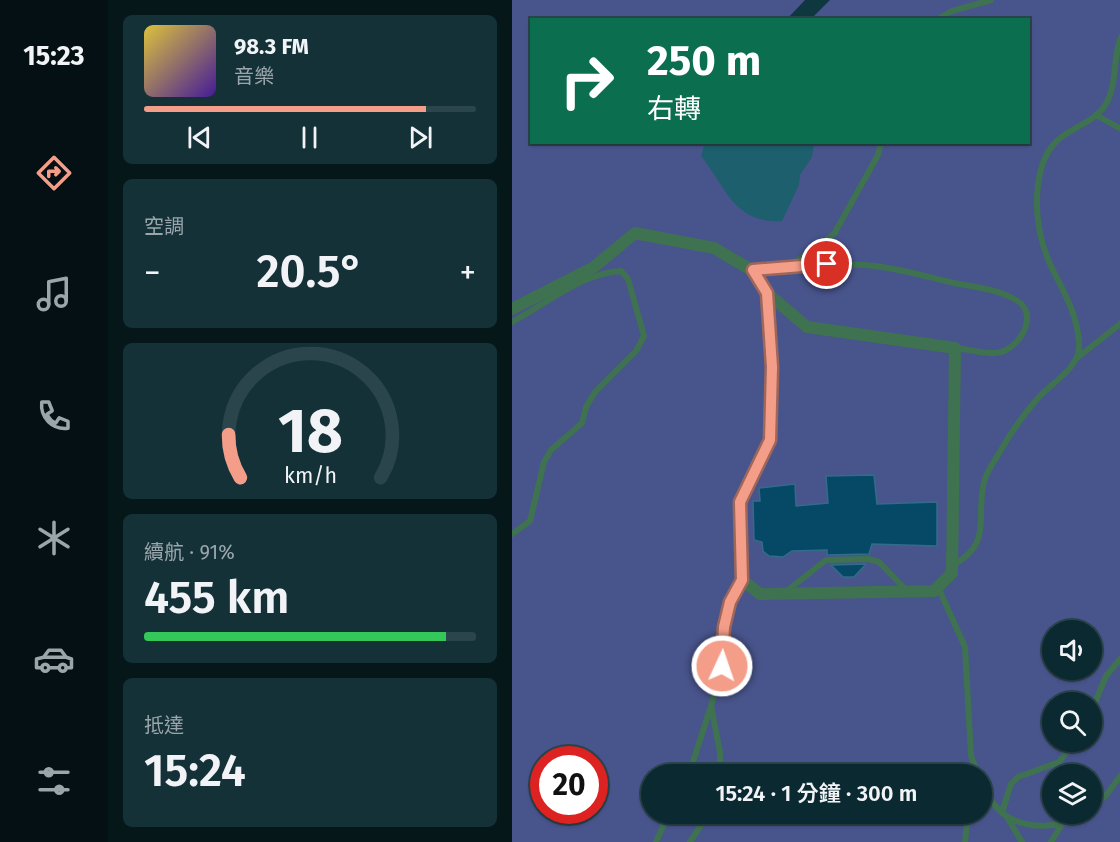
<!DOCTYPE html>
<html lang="zh-TW">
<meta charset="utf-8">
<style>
:root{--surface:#0b2930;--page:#143138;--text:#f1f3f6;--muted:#9aa6ab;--line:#2b454c;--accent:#f49e8a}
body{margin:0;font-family:"Fira Sans","Noto Sans TC",sans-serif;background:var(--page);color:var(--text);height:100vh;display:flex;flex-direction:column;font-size:22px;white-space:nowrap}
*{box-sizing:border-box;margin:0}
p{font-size:20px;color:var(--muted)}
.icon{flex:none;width:33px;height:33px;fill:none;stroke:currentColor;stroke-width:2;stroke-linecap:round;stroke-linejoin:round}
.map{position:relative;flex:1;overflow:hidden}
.sheet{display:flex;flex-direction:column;gap:15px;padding:15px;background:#06171a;width:404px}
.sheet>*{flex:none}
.guide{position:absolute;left:18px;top:18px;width:500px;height:126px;border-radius:0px;box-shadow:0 2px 4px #0004,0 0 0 2px var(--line);background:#0b6e4f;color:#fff;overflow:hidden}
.controls{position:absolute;left:530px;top:620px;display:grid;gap:12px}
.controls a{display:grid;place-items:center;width:60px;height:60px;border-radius:50%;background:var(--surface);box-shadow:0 2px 4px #0004,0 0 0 2px var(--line);font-size:30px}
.speed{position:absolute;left:18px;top:746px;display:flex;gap:12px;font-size:30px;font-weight:700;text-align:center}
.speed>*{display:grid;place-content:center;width:78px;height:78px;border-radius:50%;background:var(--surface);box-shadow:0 2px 4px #0004,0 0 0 2px var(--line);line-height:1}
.speed .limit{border:9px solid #d22;background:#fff;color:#111}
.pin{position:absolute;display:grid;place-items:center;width:51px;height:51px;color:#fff;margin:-26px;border:3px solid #fff;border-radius:50%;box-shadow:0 2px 6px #0007}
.me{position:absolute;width:66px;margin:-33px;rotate:3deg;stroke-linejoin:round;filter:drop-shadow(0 0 4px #0008)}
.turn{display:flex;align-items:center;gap:21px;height:126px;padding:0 18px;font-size:27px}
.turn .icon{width:78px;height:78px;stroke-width:2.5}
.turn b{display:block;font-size:42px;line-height:51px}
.big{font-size:45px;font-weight:600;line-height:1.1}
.sheet .card{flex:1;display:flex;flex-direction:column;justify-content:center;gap:9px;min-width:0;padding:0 21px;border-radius:9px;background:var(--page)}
.sheet .dial{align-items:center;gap:0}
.dial svg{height:156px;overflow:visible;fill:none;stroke:var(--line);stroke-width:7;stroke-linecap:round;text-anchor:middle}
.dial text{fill:var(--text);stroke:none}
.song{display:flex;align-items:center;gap:18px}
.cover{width:72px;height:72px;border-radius:9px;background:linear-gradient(135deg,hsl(50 70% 55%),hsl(260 70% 35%))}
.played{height:6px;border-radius:3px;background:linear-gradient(90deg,var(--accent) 85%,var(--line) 85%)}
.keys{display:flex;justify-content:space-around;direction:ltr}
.heat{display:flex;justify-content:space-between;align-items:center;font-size:33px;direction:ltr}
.charge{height:9px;border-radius:4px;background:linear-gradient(90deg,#34c759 91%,var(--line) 0)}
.trip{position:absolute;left:129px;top:764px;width:351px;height:60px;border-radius:30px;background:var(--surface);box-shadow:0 2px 4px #0004,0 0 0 2px var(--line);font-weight:600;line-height:60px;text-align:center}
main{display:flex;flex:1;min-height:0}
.tabs{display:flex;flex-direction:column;width:108px;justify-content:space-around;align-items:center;background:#041013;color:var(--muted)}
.tabs .icon{width:42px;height:42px}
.tabs .current{color:var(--accent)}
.tabs b{font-size:27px;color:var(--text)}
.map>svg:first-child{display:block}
</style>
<main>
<nav class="tabs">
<b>15:23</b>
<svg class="icon current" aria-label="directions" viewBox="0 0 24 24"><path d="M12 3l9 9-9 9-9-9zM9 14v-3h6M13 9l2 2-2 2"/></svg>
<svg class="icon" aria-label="music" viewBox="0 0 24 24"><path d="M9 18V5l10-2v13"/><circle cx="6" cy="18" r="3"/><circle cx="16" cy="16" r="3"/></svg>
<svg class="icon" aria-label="phone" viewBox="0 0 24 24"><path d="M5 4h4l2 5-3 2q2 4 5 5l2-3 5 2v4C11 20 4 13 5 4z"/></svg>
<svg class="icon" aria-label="climate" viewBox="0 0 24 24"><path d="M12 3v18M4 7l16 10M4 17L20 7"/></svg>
<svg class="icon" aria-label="car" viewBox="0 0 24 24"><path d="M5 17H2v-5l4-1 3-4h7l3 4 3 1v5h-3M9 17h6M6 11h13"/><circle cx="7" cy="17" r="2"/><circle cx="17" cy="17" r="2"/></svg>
<svg class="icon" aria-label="filters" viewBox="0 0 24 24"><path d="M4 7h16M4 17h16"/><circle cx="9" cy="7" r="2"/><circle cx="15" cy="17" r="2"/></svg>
</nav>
<section class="sheet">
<div class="card">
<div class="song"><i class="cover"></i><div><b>98.3 FM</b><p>音樂</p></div></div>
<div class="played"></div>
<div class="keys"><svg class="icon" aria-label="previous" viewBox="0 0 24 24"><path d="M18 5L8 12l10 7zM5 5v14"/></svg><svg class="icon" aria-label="pause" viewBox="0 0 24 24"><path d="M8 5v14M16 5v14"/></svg><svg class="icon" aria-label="next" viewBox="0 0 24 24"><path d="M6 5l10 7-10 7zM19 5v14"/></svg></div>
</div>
<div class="card"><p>空調</p>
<div class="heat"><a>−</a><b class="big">20.5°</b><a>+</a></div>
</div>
<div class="card dial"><svg viewBox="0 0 100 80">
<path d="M14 69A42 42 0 1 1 86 69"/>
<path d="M14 69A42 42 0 0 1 8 47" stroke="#f49e8a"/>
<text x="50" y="56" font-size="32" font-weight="700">18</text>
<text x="50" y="72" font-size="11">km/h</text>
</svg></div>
<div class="card"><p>續航 · 91%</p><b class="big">455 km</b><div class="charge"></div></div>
<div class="card"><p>抵達</p><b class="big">15:24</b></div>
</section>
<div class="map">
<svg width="609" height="842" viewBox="0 0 609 842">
<rect width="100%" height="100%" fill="#0f3740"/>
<path fill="#48548c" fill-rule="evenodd" d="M0 0H293L275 19 20 20V142H516V20L299 19 318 0H608V842H0ZM540 630H579V669H540ZM540 702H579V741H540ZM32 759H82V810H32ZM140 774H470V813H140ZM540 774H579V813H540Z"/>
<path fill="#1d5f6c" d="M193 143H302L300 157 288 175 287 185 270 221C222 224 214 187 189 156Z"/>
<path fill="#064966" stroke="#326c8a" stroke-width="1.5" d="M362 475 365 504 425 502V546L360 544 357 554 315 555V550L280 551 271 557 257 556 251 551 250 542 242 540 241 501H248L247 488 283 484 284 506 316 503 314 476Z
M354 564 342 577H331L319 565Z"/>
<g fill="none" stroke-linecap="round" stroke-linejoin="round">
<path stroke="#3f7250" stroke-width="6" d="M424 20 440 11 479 0
M584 115 609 129
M275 268 322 234 366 155 369 142
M241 270C278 268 315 262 352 265 382 267 412 276 442 283 462 287 485 289 504 300 529 314 507 351 484 353 472 354 456 349 443 348
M0 322C34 304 70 273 109 271L116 279 132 336 124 351 83 392 74 407 70 423 39 450 32 462 18 521 0 534
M565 358 609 323
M441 565C482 543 463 516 472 482 475 470 483 460 489 450 499 432 512 414 526 398 540 382 570 367 567 342 565 313 551 291 539 266 525 236 521 201 529 169 541 126 573 132 592 107 606 87 600 58 609 37
M426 587 453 647 459 756 466 774
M272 593 314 560 356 559 367 562 394 590
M579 712 594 676 609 658
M177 774 198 709
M208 774V752L199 706 210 666 212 627 218 602 230 580
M470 783C475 795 484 810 496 817 518 830 554 828 574 813
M579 809 595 794 609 775
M490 812 499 784 506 777 547 762 563 741
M495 817 510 842
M144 842 157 813
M178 842 197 813
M453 842 456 813
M539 842 550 824"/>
<path stroke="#3f7250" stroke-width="12" d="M0 309 82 267 123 233 202 248 241 271 255 293 295 327 443 348 440 573 422 591 248 594 229 579 228 502 258 440 260 367 255 293"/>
</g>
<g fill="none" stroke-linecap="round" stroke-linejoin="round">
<defs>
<path id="route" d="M210 666 212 627 218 602 230 580 228 502 258 440 260 367 255 293 241 270 315 264"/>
</defs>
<use href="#route" stroke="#9f675a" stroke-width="15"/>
<use href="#route" stroke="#f49e8a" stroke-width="10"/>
</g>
</svg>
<div class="controls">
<a><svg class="icon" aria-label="sound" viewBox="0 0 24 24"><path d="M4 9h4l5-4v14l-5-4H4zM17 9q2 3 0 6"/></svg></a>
<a><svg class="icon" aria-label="search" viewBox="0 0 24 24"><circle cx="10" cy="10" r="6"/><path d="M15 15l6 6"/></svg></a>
<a><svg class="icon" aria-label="layers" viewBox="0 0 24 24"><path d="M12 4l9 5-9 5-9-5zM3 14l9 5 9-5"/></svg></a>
</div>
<div class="speed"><div class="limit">20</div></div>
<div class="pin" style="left:315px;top:264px;background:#d93025"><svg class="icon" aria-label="arrive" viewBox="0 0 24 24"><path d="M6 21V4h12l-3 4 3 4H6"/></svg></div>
<svg class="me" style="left:210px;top:666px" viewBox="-20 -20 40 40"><circle r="17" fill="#f49e8a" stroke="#fff" stroke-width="3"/><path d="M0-11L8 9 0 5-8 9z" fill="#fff"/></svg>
<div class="trip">15:24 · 1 分鐘 · 300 m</div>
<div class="guide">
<div class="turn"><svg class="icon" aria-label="right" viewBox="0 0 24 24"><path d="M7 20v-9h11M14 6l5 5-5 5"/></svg><div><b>250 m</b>右轉</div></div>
</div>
</div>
</main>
